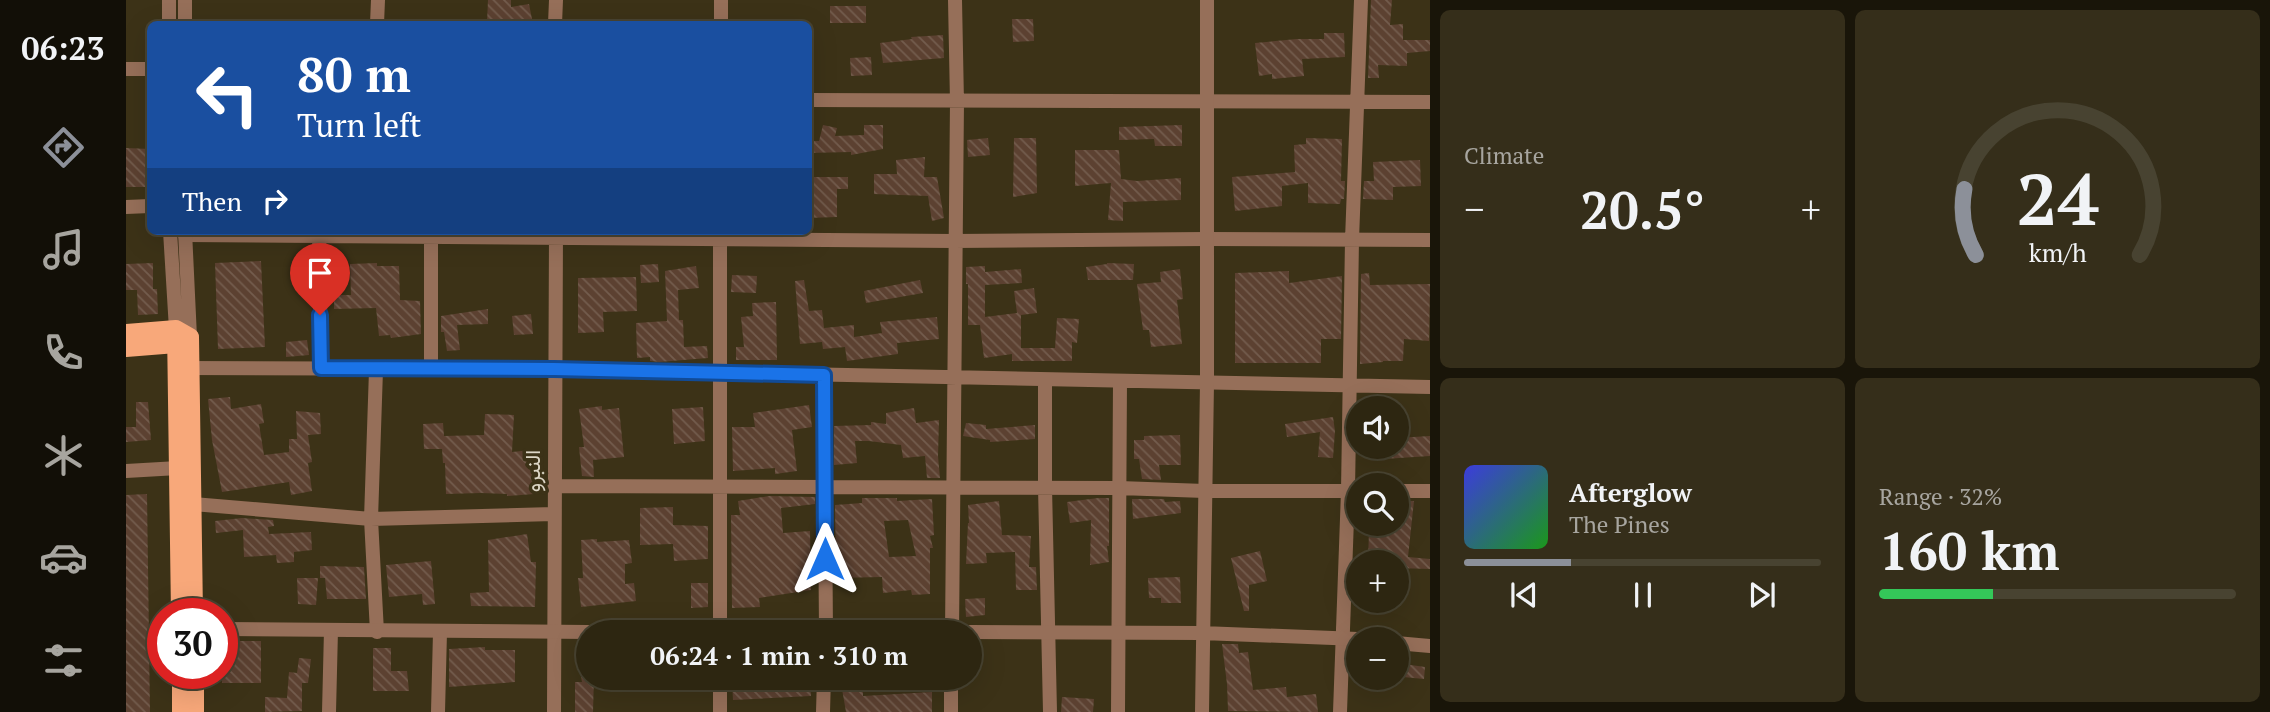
<!DOCTYPE html>
<meta charset="utf-8">
<style>
:root{--surface:#2d2611;--page:#352e1a;--text:#f1f3f6;--muted:#a7a59f;--line:#484331;--accent:#8c9099}
body{margin:0;font-family:"PT Serif",Vazirmatn,serif;background:var(--page);color:var(--text);height:100vh;display:flex;flex-direction:column;font-size:26px;white-space:nowrap}
*{box-sizing:border-box;margin:0}
p{font-size:23px;color:var(--muted)}
.icon{flex:none;width:38px;height:38px;fill:none;stroke:currentColor;stroke-width:2;stroke-linecap:round;stroke-linejoin:round}
.map{position:relative;flex:1;overflow:hidden}
.drawer{display:flex;flex-direction:column;gap:10px;padding:10px;background:#191509;width:840px}
.drawer>*{flex:none}
.guide{position:absolute;left:21px;top:21px;width:665px;height:214px;border-radius:10px;box-shadow:0 7px 28px #0002,0 0 0 2px var(--line);background:#1a4fa0;color:#fff;overflow:hidden}
.tools{position:absolute;left:1220px;top:396px;display:grid;gap:14px}
.tools a{display:grid;place-items:center;width:63px;height:63px;border-radius:50%;background:var(--surface);box-shadow:0 7px 28px #0002,0 0 0 2px var(--line);font-size:35px}
.speed{position:absolute;left:21px;top:598px;display:flex;gap:14px;font-size:35px;font-weight:700;text-align:center}
.speed>*{display:grid;place-content:center;width:91px;height:91px;border-radius:50%;background:var(--surface);box-shadow:0 7px 28px #0002,0 0 0 2px var(--line);line-height:1}
.speed .limit{border:10px solid #d22;background:#fff;color:#111}
.pin{position:absolute;display:grid;place-items:center;width:60px;height:60px;color:#fff;margin:-72px -30px;border-radius:50% 50% 50% 0;rotate:-45deg;box-shadow:0 0 7px #0007}
.pin .icon{rotate:45deg}
.me{position:absolute;width:77px;margin:-38px;rotate:0deg;stroke-linejoin:round;filter:drop-shadow(0 0 5px #0008)}
.turn{display:flex;align-items:center;gap:24px;height:147px;padding:0 35px;font-size:32px}
.turn .icon{width:91px;height:91px;stroke-width:2.5}
.turn b{display:block;font-size:49px;line-height:60px}
.then{display:flex;align-items:center;height:66px;padding:0 35px;background:#0003;gap:14px;font-size:26px}
.big{font-size:52px;font-weight:700;line-height:1.1}
.drawer .tile{flex:1;display:flex;flex-direction:column;justify-content:center;gap:10px;min-width:0;padding:0 24px;border-radius:10px;background:var(--page)}
.drawer .dial{align-items:center;gap:0}
.dial svg{height:182px;overflow:visible;fill:none;stroke:var(--line);stroke-width:7;stroke-linecap:round;text-anchor:middle}
.dial text{fill:var(--text);stroke:none}
.song{display:flex;align-items:center;gap:21px}
.cover{width:84px;height:84px;border-radius:10px;background:linear-gradient(135deg,hsl(240 70% 55%),hsl(120 70% 35%))}
.played{height:7px;border-radius:4px;background:linear-gradient(90deg,var(--accent) 30%,var(--line) 30%)}
.keys{display:flex;justify-content:space-around;direction:ltr}
.heat{display:flex;justify-content:space-between;align-items:center;font-size:38px;direction:ltr}
.charge{height:10px;border-radius:5px;background:linear-gradient(90deg,#34c759 32%,var(--line) 0)}
.drawer .tiles{flex:1;display:grid;gap:10px;grid-template-columns:repeat(2,1fr)}
.trip{position:absolute;left:450px;top:620px;width:406px;height:70px;border-radius:35px;background:var(--surface);box-shadow:0 7px 28px #0002,0 0 0 2px var(--line);font-weight:700;line-height:70px;text-align:center}
main{display:flex;flex:1;min-height:0}
.tab-bar{display:flex;flex-direction:column;width:126px;justify-content:space-around;align-items:center;background:#120f07;color:var(--muted)}
.tab-bar .icon{width:49px;height:49px}
.tab-bar .active{color:var(--accent)}
.tab-bar b{font-size:32px;color:var(--text)}
.map>svg:first-child{display:block}
</style>
<main>
<nav class="tab-bar">
<b>06:23</b>
<svg class="icon active" aria-label="directions" viewBox="0 0 24 24"><path d="M12 3l9 9-9 9-9-9zM9 14v-3h6M13 9l2 2-2 2"/></svg>
<svg class="icon" aria-label="music" viewBox="0 0 24 24"><path d="M9 18V5l10-2v13"/><circle cx="6" cy="18" r="3"/><circle cx="16" cy="16" r="3"/></svg>
<svg class="icon" aria-label="phone" viewBox="0 0 24 24"><path d="M5 4h4l2 5-3 2q2 4 5 5l2-3 5 2v4C11 20 4 13 5 4z"/></svg>
<svg class="icon" aria-label="climate" viewBox="0 0 24 24"><path d="M12 3v18M4 7l16 10M4 17L20 7"/></svg>
<svg class="icon" aria-label="car" viewBox="0 0 24 24"><path d="M5 17H2v-5l4-1 3-4h7l3 4 3 1v5h-3M9 17h6M6 11h13"/><circle cx="7" cy="17" r="2"/><circle cx="17" cy="17" r="2"/></svg>
<svg class="icon" aria-label="filters" viewBox="0 0 24 24"><path d="M4 7h16M4 17h16"/><circle cx="9" cy="7" r="2"/><circle cx="15" cy="17" r="2"/></svg>
</nav>
<div class="map">
<svg width="1304" height="712" viewBox="0 0 1304 712">
<defs>
<pattern id="building-back-hatch" width="6" height="6" patternUnits="userSpaceOnUse" patternTransform="scale(1.75)"><rect width="6" height="6" fill="#5c4131"/><path d="M-1 5l2 2M0 0l6 6M5-1l2 2" fill="none" stroke="#735c4d"/></pattern>
</defs>
<rect width="100%" height="100%" fill="#3c3217"/>
<path fill="url(#building-back-hatch)" fill-rule="evenodd" d="M362 0H385V7L403 4 406 19 379 23 361 22Z
M1245 0H1266L1264 25 1277 24V40H1304V51L1281 53V66L1252 65 1253 78H1242Z
M704 6H740V23H704Z
M886 19H907L908 41 887 42Z
M1198 33H1218L1219 57 1176 59 1178 76 1146 79V74L1133 76 1129 43 1171 39H1198Z
M817 35 818 58 757 63 754 43 786 39 785 37Z
M745 57 746 75 725 76 724 58Z
M697 125 711 128 709 136 738 135V125H757V149L725 155V152L682 153V141H693Z
M1056 125V146H1029L1028 139 993 140V127Z
M862 138 864 155 842 157 841 140Z
M888 138H910L911 193 887 197Z
M1180 138 1216 139 1215 181H1219L1218 199H1215L1214 204 1182 203V183L1156 186V206L1109 211 1106 177 1169 172 1168 145 1180 144Z
M0 148 24 149 23 187H0Z
M949 150H993L995 179 1011 181 1055 178V200L997 202V221L982 220 985 183 949 186Z
M799 157 798 177H811L818 218 806 221 802 196 748 194V174H771L770 160Z
M1294 160 1295 186 1267 187V200L1237 199 1238 181H1248L1247 162Z
M682 177H722V189H711V217L682 218Z
M135 261 139 347 92 349 89 263Z
M27 263V289H31L32 314 12 315 11 290H0V264Z
M251 263V266H273L274 300 294 301 295 334 265 338 264 335 253 336 250 308 208 309V295H225L224 264Z
M981 263 1008 264 1007 280H962L960 267 981 264Z
M532 264 533 282 515 283 514 265Z
M570 266 573 288 552 290 553 320H557L558 347 581 346 582 358 533 362 524 361V357L511 358 510 323 541 321 539 271Z
M859 266V272L895 269 896 283 859 285V317L891 313 888 291 908 288 911 313 895 315V348H929L931 318 953 319 951 343 946 342V361H886V354L858 358 854 325H842V284H840V267Z
M1054 269 1057 299 1051 300 1056 344 1025 347 1023 330H1017L1011 284 1035 282 1034 272Z
M1163 271V283L1216 276 1215 339H1195V363H1109V273Z
M1243 273 1244 285 1304 284 1303 341 1278 339 1277 361H1257V362L1234 364 1235 274Z
M606 275 631 276 630 293 605 292Z
M510 277 511 311 477 312 478 332 452 333V278Z
M678 280 683 311 696 310 698 328 728 325V337L756 333 754 322 811 317 813 339 771 343 772 354 721 361 719 347 697 349 696 342 674 344 669 281Z
M794 280 797 293 740 303 738 291Z
M650 302 651 360H610V347H618L615 317 627 316 626 303Z
M362 309V324L331 325 334 350 321 351 318 332H315V316Z
M405 314 407 334 388 335 386 316Z
M181 340 183 355 160 357V342Z
M104 397 105 409 135 404 138 423 133 424 138 455 163 452V439H171L170 411 194 413 195 434 182 435 186 462 182 463 186 491 165 495 163 482 96 492 86 440 82 399Z
M10 402H22L25 440 0 442V427H10Z
M683 405 686 427 666 430 671 471 649 474V468L607 471 606 427H629L627 413Z
M476 406V410L493 408 498 457 467 460 468 477 456 476 453 447H458L453 409Z
M577 407 579 441 548 444 546 409Z
M788 408 790 423 813 420 812 456 814 478H801L799 456 777 458 775 445 743 441H729L731 463 708 465V426L745 425V422L760 424V413Z
M359 414 388 415 386 452 405 450 408 494 381 496V494L355 493 320 494 319 463H317L316 449H298L297 424 317 423 318 436 358 435Z
M1207 417 1209 431 1207 458 1192 457 1194 432 1161 437 1159 424Z
M840 423 860 425V429L909 425V439L864 442V440L837 436Z
M1054 435 1055 465H1033L1035 480 1016 479 1013 459H1008V440H1018V436Z
M1304 436V456L1258 459V446H1270V438Z
M21 494 24 712H0V495Z
M643 496 689 497V504L655 508 657 533 684 531 685 590 633 598 634 607 606 608 605 515H614L612 501Z
M736 498H771V501L806 499 808 535 804 536 807 548H804V594L786 595 785 590 757 593 756 577 710 578 709 505 736 503ZM782 520 790 556 763 557 758 521Z
M972 498H983V546H981L983 562 964 565 965 520 944 523 941 502Z
M1006 499H1038L1039 502 1054 501 1055 513 1007 519Z
M873 501 876 535 905 536 903 567H910L911 590H890L889 552 860 553 861 563 840 564 842 523H843L842 505Z
M1270 501H1288L1282 557 1304 559V569L1270 568V562L1242 560 1243 531 1265 533 1266 523H1270Z
M547 507V525L582 526V559L548 561 547 544 514 545V508Z
M116 518 147 520 148 526 142 527 143 534 185 532 186 550 168 552V562L151 563 150 555 118 557 117 530 90 533 89 521Z
M401 534 405 562H410L409 607 345 606 344 593 363 592 362 540Z
M471 539V542L503 540 506 563 499 564V584L508 583 510 601 455 607 452 578H457L455 540Z
M1134 551 1141 581 1123 585V611H1118L1105 558Z
M305 561 309 604 297 605 296 594 263 597 260 565Z
M194 566 238 567 240 599H201L199 578H194Z
M1054 577 1055 603H1035V598H1023L1022 578Z
M171 578H192L190 605 172 604Z
M565 583H582V607L565 608Z
M859 598V615L840 617 839 599Z
M96 641H135V683H96Z
M1096 644H1112L1113 653 1122 652 1127 690 1160 687 1161 697 1190 694 1192 712 1102 711 1101 684Z
M359 647V650H389V682L323 687V649Z
M247 648H265V671H281L283 691H247Z
M173 658 185 659 182 683H176V711L139 712V697L161 698 163 672 171 673Z
M1278 664 1299 667 1298 679 1277 677Z
M455 677H468L467 712H449V682H456Z
M684 677 685 696 607 700 606 682Z
M725 677H737V696L806 692V712H720L716 689 725 687Z
M936 697 968 699 967 712H935Z"/>
<g fill="none" stroke-linecap="round" stroke-linejoin="round">
<path stroke="#966f59" stroke-width="14" d="M251 24 252 0
M429 24 430 0
M595 24V0
M0 69H24
M682 100 1304 102
M0 207 24 206
M193 231 195 368
M59 235 828 241 1080 239 1304 240
M56 368 428 369 1304 387
M305 369V231
M250 370 245 519 251 632
M698 375 700 632
M919 380V487L924 712
M0 471 52 468
M428 486 993 488 1079 491H1232
M1270 491H1304
M67 504 245 519 427 514
M594 632V231
M826 632 831 102 829 0
M203 712 205 630
M312 712 314 632
M428 712 430 232
M594 712V677
M697 712 698 677
M825 712V677
M992 712 994 381
M1214 712 1222 491 1226 240 1235 0"/>
<path stroke="#966f59" stroke-width="14" d="M59 0V24
M43 24V0
M44 231 50 329
M59 231 64 337
M96 629 462 632
M506 632H798
M844 632 1076 633 1232 639
M1270 643 1304 646
M1076 712 1081 383V0"/>
<path stroke="#f8a87a" stroke-width="18" d="M50 329 54 614
M0 333 50 329 64 337 68 614
M0 348 50 344 58 349
M55 674V712
M69 674V712"/>
</g>
<g fill="none" stroke-linecap="round" stroke-linejoin="round">
<defs>
<path id="route" d="M194 315 195 368 428 369 698 375 699 559"/>
</defs>
<use href="#route" stroke="#114b97" stroke-width="18"/>
<use href="#route" stroke="#1a73e8" stroke-width="12"/>
</g>
<g text-anchor="middle" stroke-width="7" stroke-linejoin="round" paint-order="stroke">
<g font-size="21" fill="#dcd6c6" stroke="#3c3217">
<text transform="translate(407 471) rotate(-90)" y="7">النبرو</text>
</g>
</g>
</svg>
<div class="tools">
<a><svg class="icon" aria-label="sound" viewBox="0 0 24 24"><path d="M4 9h4l5-4v14l-5-4H4zM17 9q2 3 0 6"/></svg></a>
<a><svg class="icon" aria-label="search" viewBox="0 0 24 24"><circle cx="10" cy="10" r="6"/><path d="M15 15l6 6"/></svg></a>
<a>+</a>
<a>−</a>
</div>
<div class="speed"><div class="limit">30</div></div>
<div class="pin" style="left:194px;top:315px;background:#d93025"><svg class="icon" aria-label="arrive" viewBox="0 0 24 24"><path d="M6 21V4h12l-3 4 3 4H6"/></svg></div>
<svg class="me" style="left:699px;top:559px" viewBox="-20 -20 40 40"><path d="M0-17L14 15 0 8-14 15z" fill="#1a73e8" stroke="#fff" stroke-width="4"/></svg>
<div class="trip">06:24 · 1 min · 310 m</div>
<div class="guide">
<div class="turn"><svg class="icon" aria-label="left" viewBox="0 0 24 24"><path d="M17 20v-9H6M10 6l-5 5 5 5"/></svg><div><b>80 m</b>Turn left</div></div>
<div class="then">Then<svg class="icon" aria-label="right" viewBox="0 0 24 24"><path d="M7 20v-9h11M14 6l5 5-5 5"/></svg></div>
</div>
</div>
<section class="drawer">
<div class="tiles">
<div class="tile"><p>Climate</p>
<div class="heat"><a>−</a><b class="big">20.5°</b><a>+</a></div>
</div>
<div class="tile dial"><svg viewBox="0 0 100 80">
<path d="M14 69A42 42 0 1 1 86 69"/>
<path d="M14 69A42 42 0 0 1 9 40" stroke="#8c9099"/>
<text x="50" y="56" font-size="32" font-weight="700">24</text>
<text x="50" y="72" font-size="11">km/h</text>
</svg></div>
<div class="tile">
<div class="song"><i class="cover"></i><div><b>Afterglow</b><p>The Pines</p></div></div>
<div class="played"></div>
<div class="keys"><svg class="icon" aria-label="previous" viewBox="0 0 24 24"><path d="M18 5L8 12l10 7zM5 5v14"/></svg><svg class="icon" aria-label="pause" viewBox="0 0 24 24"><path d="M8 5v14M16 5v14"/></svg><svg class="icon" aria-label="next" viewBox="0 0 24 24"><path d="M6 5l10 7-10 7zM19 5v14"/></svg></div>
</div>
<div class="tile"><p>Range · 32%</p><b class="big">160 km</b><div class="charge"></div></div>
</div>
</section>
</main>
